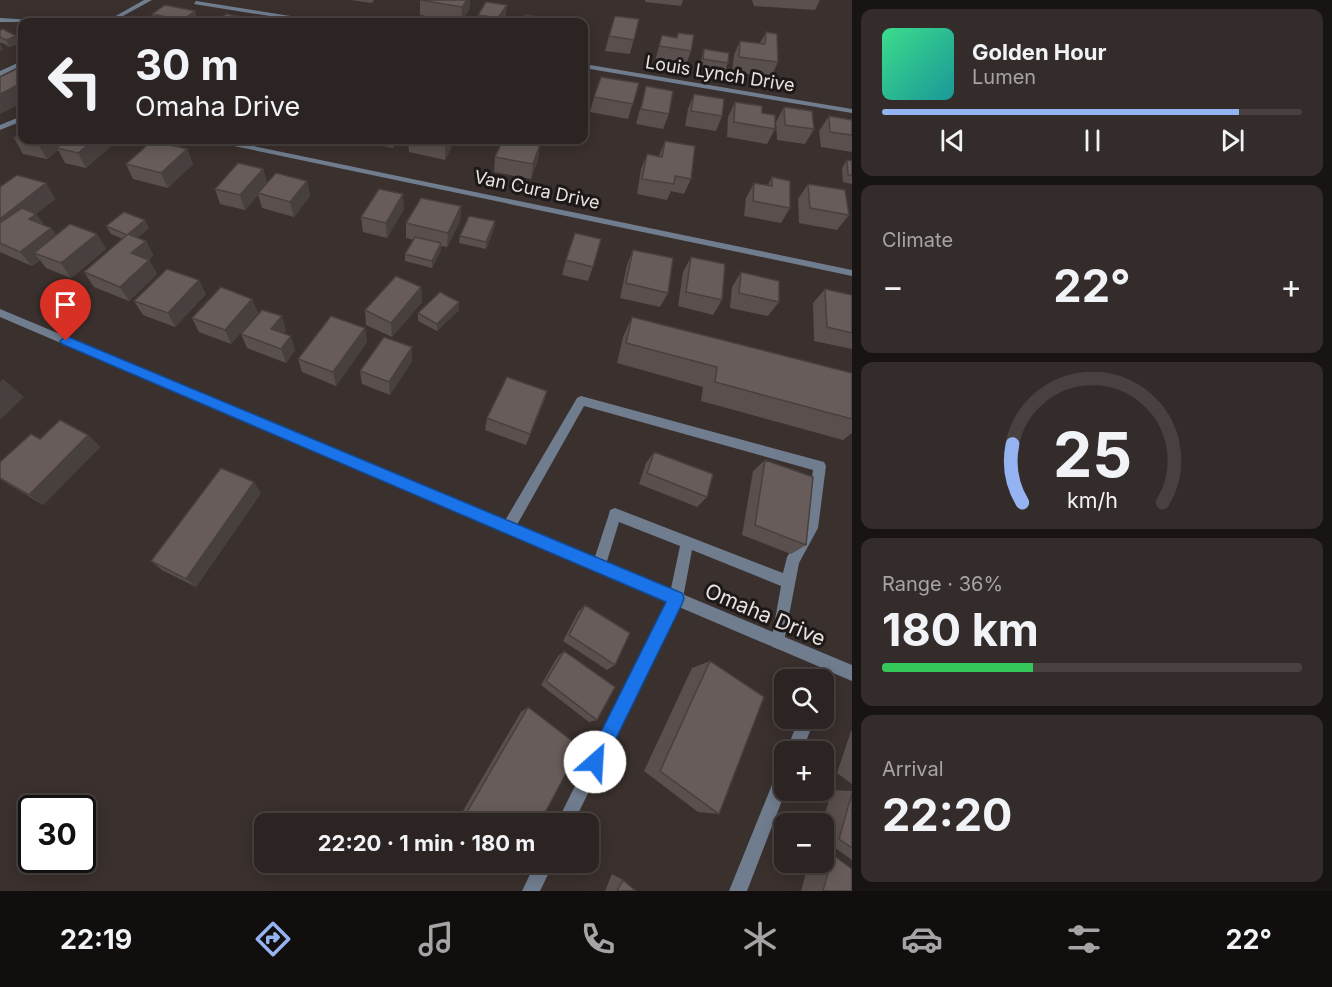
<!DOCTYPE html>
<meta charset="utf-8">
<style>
:root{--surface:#2c2422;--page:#342c2a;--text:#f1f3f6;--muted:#a6a4a5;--line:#484140;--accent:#95b2f1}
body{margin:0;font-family:Inter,sans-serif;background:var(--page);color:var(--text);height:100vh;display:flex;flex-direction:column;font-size:22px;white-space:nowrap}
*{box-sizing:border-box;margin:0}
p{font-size:20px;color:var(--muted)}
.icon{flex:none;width:33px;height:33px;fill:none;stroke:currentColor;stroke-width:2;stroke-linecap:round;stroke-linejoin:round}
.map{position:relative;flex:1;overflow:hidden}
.panel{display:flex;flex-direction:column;gap:9px;padding:9px;background:#181413;width:480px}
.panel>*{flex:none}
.top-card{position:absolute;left:18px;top:18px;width:570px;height:126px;border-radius:12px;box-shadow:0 3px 15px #0003,0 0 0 2px var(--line);background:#2c2422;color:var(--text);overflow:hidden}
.controls{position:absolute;left:774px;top:669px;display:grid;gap:12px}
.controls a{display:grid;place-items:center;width:60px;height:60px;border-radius:12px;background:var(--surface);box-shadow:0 3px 15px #0003,0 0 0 2px var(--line);font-size:30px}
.speed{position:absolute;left:18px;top:795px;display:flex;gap:12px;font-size:30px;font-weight:700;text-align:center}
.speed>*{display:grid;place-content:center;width:78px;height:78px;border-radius:50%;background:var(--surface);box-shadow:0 3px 15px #0003,0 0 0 2px var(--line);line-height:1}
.speed .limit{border:3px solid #111;border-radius:9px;background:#fff;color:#111}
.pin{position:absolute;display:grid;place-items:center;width:51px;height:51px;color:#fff;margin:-62px -26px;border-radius:50% 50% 50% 0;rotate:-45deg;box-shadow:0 0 6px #0007}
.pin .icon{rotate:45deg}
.me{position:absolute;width:66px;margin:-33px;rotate:26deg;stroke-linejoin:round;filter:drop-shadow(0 0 4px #0008)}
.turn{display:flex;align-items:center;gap:21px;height:126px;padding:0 18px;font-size:27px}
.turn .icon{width:78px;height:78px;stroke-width:2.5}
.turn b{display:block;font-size:42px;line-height:51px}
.big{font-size:45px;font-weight:700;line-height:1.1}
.panel .tile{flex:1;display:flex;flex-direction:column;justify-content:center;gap:9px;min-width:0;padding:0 21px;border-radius:12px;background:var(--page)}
.panel .dial{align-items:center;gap:0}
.dial svg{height:156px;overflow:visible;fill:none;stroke:var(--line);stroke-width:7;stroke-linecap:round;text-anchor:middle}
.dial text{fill:var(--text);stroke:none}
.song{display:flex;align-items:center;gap:18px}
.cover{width:72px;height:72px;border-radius:9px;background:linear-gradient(135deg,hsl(150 70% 55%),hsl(180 70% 35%))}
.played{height:6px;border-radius:3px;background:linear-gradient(90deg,var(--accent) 85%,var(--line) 85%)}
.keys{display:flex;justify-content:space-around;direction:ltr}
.heat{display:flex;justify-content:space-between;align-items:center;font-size:33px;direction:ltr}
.charge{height:9px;border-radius:4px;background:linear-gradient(90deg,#34c759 36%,var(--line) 0)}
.trip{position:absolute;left:254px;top:813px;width:345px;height:60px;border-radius:12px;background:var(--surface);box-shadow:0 3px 15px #0003,0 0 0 2px var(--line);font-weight:700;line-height:60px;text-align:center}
.tabs{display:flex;height:96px;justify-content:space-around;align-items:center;background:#120e0e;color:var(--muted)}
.tabs .icon{width:42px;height:42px}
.tabs .active{color:var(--accent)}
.tabs b{font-size:27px;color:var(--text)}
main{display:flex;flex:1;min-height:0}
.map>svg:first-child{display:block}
</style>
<main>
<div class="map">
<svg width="852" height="891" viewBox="0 0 852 891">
<rect width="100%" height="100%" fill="#3a302d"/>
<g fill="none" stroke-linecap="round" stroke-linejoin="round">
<path fill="#707d8f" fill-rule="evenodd" d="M144 0H152L112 22H105Z
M0 18 34 20 37 22H0Z
M581 396 824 462 826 466 818 528 799 563 783 647 778 649 773 647 771 642 781 586 692 550 683 598 681 603 676 605 671 603 669 598 680 546 619 522 604 571 599 573 594 571 592 566 609 514 610 510 615 508 783 573 787 557 805 527 813 470 584 406 513 532 508 534 503 532 501 528 503 524 577 398Z"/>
<path fill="#707d8f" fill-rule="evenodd" d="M196 1 316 20 319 22H307L194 4Z
M22 61V65L0 76V71Z
M584 64 852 109V113L584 68Z
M22 116V121L0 130V125Z
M211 140H224L852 270V276L215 142Z
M0 309 852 665V681L833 673 828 685 824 687V680H816L820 667 679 607 573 824H556L667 602 0 317Z
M799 718H815L802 752H786Z
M784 768V790H786L747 891H729L778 770Z
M536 862H554L540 891H522Z"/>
</g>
<path fill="#594f4d" d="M351 0H374L372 3Z
M470 0 469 10 461 22 420 15V1Z
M645 0H683L681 6 645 2Z
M752 0H820L815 10 754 6Z
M507 5 505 19 503 22H477L478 15Z
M195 11 198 22H155L152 14Z
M639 19 630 54 605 51 609 36Z
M0 30 16 36 20 43 10 47 2 43H0Z
M766 32 778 62 771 77 732 72 734 55 740 41 760 43Z
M678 33 691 51 686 65 655 61 662 35 676 38Z
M704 49 728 63 725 71 700 67 702 56Z
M639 83 628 119 590 112 594 97Z
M646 86 669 114 663 129 636 124Z
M694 94 722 116 716 131 685 126 688 109Z
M735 102 762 113 775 129 767 144 727 137 728 117Z
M784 107 814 129 805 144 777 140 776 122Z
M829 116 852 120V152L821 147 819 131Z
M14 138 111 146 86 168 65 163 58 150 47 159 23 154Z
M363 140H398L393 148 363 142Z
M408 140H452L451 148 445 160 409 152Z
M665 141 691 179 684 194 671 191 667 200 637 194 641 169 647 154 659 156Z
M540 144 538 159 531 179 494 172 495 157Z
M187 149 193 164 168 188 133 179 126 164Z
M847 160 852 161V184L843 182 842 168Z
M263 169 267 183 307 181 310 196 294 217 262 208 258 195 245 210 220 204 215 189Z
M772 177 790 208 781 223 744 216 746 198 754 183 768 185Z
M46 183 55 199 36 214 44 225 51 228 56 235 97 234 106 249 71 278 46 268 40 260 32 266 0 252V187Z
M808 184 849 215 837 230 799 223 798 199Z
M461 206 460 221 447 247 441 246V250L432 268 405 261V254L413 240 406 238V223Z
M404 209 387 238 363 232 361 217Z
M495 221 494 229 486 249 459 243 460 236Z
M106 226 149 228 137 238 146 241 153 255 149 260 157 274 129 301 94 287 84 272 123 239 111 234Z
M633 250 668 293 660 307 620 298 627 265Z
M691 257 722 300 713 315 678 306 683 272Z
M566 260 593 267 588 281 562 275Z
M741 272 779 302 768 316 730 308 732 287Z
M421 287 422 302 392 337 366 325 365 310Z
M825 289 852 295V349L814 341 813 303Z
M206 294 175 327 143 315 134 301Z
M252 299 258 313 231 344 199 332 192 318Z
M459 310 437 331 418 321V313Z
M632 317 852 373V433L843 440 701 401 703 387 617 363 623 337Z
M365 328 367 342 336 386 302 372 298 359Z
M286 330 284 333 295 350 286 363 247 348 241 334Z
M412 361 390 395 362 384 360 371Z
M547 391 543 404 526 445 485 430 487 418Z
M88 435 100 447 43 505 0 479V462Z
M654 452 707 497 697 507 639 484 646 463Z
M765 460 806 545 791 554 742 535 753 471Z
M261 493 196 587 162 570 151 561Z
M585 605 615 665 607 670 563 641 578 612Z
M564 651 597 720 589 722 541 685 558 656Z
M710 661 719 814 698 812 644 771 692 668Z
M528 707 539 824H458L457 821 521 712Z
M851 731H852V784L837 773Z
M832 790 852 791V860L824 840V824H822Z
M824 853 833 855 852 891H801L809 862H824Z
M612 874 623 880 636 891H605Z"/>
<path fill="#48403e" d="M467 0H470L469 10 461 22 462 7Z
M507 5 505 19 503 22H498V18Z
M195 11 198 22H182V20Z
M589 26 587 34 584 38V33Z
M16 36 20 43 10 47 6 40Z
M0 44 3 50 0 51Z
M22 83V103L0 114V94Z
M44 140H72L57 148 58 150 47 159 38 144Z
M94 140H108L111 146 86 168 78 153Z
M393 140H398L393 148Z
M448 140H452L451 148 445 160V145Z
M540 144 538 159 531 179 533 164Z
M187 149 193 164 168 188 161 173Z
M263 169 267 184 258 193V195L245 210 240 195Z
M307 181 310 196 294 217 290 202Z
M46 183 55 199 36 214 46 229 0 243V219Z
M403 194 404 209 387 238 386 223Z
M461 206 460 221 447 247 448 233Z
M145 220 149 228 132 242 127 235Z
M495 221 494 229 486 249V242Z
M51 228 62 243 34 253 40 260 32 266 20 252Z
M97 234 106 249 71 278 61 263Z
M146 241 153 255 140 268 131 253Z
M441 243V250L432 268V261Z
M149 260 157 274 129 301 120 287Z
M199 280 206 294 175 327 168 313Z
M421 287 422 302 392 337 391 323Z
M252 299 258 313 231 344 225 330Z
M459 302V310L437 331V324Z
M282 316 286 330 276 343 271 329Z
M365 328 367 342 336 386 333 372Z
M291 336 295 350 286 363 281 349Z
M412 347V361L390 395 389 382Z
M3 379 24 397 0 420V382Z
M547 391 543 404 526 445 530 434Z
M88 435 100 447 43 505 29 495Z
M254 482 261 493 196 587 186 579Z"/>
<path fill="#675c59" stroke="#48403e" stroke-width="1.5" d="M420 0H467L462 7Z
M486 2 507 5 498 18 478 15Z
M165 5 195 11 182 20 152 14Z
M226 14 253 19 249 22H217Z
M525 15 539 17 537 22H521Z
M263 16 294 21 292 22H255Z
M615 16 639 19 634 40 609 36Z
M584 25 589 26 584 33Z
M3 29 16 36 6 40 0 37V30Z
M766 32 777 34 778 62 739 57 740 41 765 44Z
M678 33 694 35 691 51 659 46 662 35 677 38Z
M704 49 729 53 728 63 703 59Z
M16 69 22 72V83L0 94V77Z
M601 77 639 83 633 104 594 97Z
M646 86 673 91 669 114 641 109Z
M694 94 724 99 722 116 691 111Z
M735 102 762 106V113L775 115V129L734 122Z
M784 107 812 111 814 129 785 125Z
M829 116 852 120V135L830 132Z
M22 132V140H44L38 144 14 138Z
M67 140H94L78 153 57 148Z
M419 140H448L445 145Z
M503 140H513L540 144 533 164 495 157Z
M152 141 187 149 161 173 126 164Z
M665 141 695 146 691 179 675 176 674 184 642 179 647 154 662 157Z
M847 160 852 161V175H848Z
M238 163 263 169 240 195 215 189Z
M276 173 307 181 290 202 258 193Z
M17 175 46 183 0 219V187Z
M772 177 790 181V208L753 201 754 183 772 186Z
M808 184 845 190 849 215 810 208Z
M379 189 403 194 386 223 361 217Z
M421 198 461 206 448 233 406 223Z
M22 208 36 214 29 219 51 228 20 252 0 243V223Z
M124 212 145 220 127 235 106 226Z
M469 216 495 221 486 242 460 236Z
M70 224 97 234 61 263 34 253Z
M575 233 601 239 593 267 566 260Z
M128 234 146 241 131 253 149 260 120 287 84 272Z
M415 237 441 243 432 261 405 254Z
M633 250 673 258 668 293 626 283Z
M691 257 725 264 722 300 686 292Z
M167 269 199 280 168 313 134 301Z
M741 272 779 281V302L739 293Z
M396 276 421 287 391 323 365 310Z
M221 287 252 299 225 330 192 318Z
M825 289 852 295V333L827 327Z
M440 292 459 302 437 324 418 313Z
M262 310 282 316 271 329 291 336 281 349 241 334Z
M331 316 365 328 333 372 298 359Z
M632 317 852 373V419L715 382 717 367 626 343Z
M384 337 412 347 389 382 360 371Z
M507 377 547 391 530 434 487 418Z
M60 420 88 435 29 495 0 478V462L31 434 40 439Z
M654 452 713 474 707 497 647 473Z
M765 460 813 477 806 545 755 525Z
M221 468 254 482 186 579 151 561Z
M585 605 630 633 615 665 569 635Z
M564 651 615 687 597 720 546 681Z
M710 661 764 697 719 814 660 771Z
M528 707 580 747 539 824H460Z
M852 793V848L839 839Z
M833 855 852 869V891H823Z
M502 862H519L513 873Z
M623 880 636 891H617Z"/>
<path fill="#1a73e8" stroke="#114b97" stroke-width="1.5" d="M66 336 682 593 684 598 682 604 601 769 595 771 588 769 586 762 666 602 62 344 60 341Z"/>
<g text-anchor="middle" stroke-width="6" stroke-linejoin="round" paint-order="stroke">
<g font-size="18" fill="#e9e2e0" stroke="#1d1918">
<text transform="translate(720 74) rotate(9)" y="6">Louis Lynch Drive</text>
<text transform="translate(537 190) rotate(12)" y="6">Van Cura Drive</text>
</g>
<g font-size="21" fill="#e9e2e0" stroke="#1d1918">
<text transform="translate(765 615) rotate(23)" y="7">Omaha Drive</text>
</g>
</g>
</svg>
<div class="controls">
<a><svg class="icon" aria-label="search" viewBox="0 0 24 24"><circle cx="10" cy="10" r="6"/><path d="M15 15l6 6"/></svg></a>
<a>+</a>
<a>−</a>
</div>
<div class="speed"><div class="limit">30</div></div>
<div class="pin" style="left:66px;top:341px;background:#d93025"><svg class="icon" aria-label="arrive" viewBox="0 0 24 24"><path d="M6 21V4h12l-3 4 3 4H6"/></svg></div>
<svg class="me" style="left:595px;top:762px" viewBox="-20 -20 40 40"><circle r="19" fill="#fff"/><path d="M0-13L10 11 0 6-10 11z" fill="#1a73e8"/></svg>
<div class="trip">22:20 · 1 min · 180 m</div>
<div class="top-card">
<div class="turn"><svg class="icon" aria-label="left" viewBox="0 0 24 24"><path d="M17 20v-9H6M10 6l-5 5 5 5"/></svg><div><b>30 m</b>Omaha Drive</div></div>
</div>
</div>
<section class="panel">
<div class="tile">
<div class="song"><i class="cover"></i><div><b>Golden Hour</b><p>Lumen</p></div></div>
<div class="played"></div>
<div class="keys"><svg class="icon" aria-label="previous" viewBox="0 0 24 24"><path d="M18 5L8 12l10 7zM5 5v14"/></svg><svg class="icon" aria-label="pause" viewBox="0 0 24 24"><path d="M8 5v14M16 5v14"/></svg><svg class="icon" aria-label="next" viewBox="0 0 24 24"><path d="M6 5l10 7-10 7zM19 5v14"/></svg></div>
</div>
<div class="tile"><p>Climate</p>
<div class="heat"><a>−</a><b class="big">22°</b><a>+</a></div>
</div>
<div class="tile dial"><svg viewBox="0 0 100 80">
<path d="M14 69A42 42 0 1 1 86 69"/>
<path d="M14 69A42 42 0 0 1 9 39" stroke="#95b2f1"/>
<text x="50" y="56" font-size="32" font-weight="700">25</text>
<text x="50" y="72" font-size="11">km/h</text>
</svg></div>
<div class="tile"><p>Range · 36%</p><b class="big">180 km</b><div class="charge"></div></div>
<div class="tile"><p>Arrival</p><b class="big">22:20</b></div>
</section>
</main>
<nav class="tabs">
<b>22:19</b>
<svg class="icon active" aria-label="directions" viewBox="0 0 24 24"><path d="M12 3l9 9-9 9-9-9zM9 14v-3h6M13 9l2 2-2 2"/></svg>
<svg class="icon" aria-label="music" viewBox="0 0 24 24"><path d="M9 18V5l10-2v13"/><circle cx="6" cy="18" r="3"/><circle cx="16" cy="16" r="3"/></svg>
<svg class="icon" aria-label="phone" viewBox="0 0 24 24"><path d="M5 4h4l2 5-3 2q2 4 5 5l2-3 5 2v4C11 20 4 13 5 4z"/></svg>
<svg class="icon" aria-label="climate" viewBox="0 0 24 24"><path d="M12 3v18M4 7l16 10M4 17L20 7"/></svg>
<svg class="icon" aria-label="car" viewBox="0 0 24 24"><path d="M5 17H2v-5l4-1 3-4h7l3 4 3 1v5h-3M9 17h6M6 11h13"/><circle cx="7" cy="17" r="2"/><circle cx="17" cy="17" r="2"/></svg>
<svg class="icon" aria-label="filters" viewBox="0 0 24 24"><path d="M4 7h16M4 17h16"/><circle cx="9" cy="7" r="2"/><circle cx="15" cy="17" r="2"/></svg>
<b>22°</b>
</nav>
